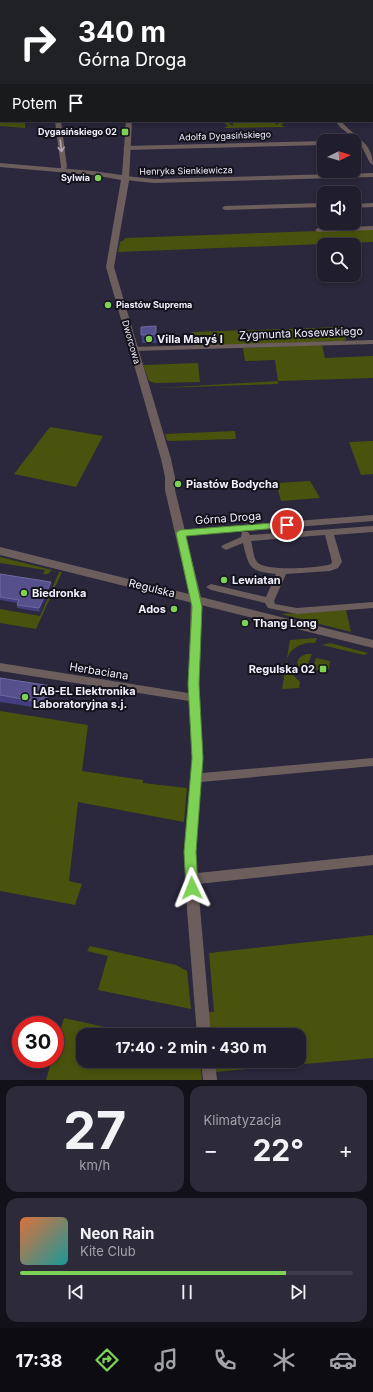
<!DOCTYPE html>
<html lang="pl">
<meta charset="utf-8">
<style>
:root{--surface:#201d2d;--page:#2d2a39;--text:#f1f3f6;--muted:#a2a2aa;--line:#3d3b49;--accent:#7dd154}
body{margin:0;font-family:Inter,sans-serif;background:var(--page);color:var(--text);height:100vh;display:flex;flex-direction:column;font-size:15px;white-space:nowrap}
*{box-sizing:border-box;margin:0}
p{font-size:13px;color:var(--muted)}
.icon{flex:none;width:22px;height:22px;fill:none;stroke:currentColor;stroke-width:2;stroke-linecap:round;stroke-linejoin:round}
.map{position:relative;height:1080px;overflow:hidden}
.details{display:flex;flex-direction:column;gap:6px;padding:6px;background:#121019;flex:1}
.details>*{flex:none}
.top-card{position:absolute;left:0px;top:0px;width:373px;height:122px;box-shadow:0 2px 6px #0003,0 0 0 1px var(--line);background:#202124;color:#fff;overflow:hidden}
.needle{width:26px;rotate:85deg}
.controls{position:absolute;left:317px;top:134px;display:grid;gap:8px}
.controls a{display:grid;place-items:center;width:44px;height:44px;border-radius:8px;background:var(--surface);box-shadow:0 2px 6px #0003,0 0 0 1px var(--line);font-size:20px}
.speed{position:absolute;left:12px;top:1016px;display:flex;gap:8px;font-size:20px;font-weight:700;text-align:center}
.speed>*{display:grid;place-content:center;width:52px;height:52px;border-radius:50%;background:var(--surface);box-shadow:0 2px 6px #0003,0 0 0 1px var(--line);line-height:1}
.speed .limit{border:6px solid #d22;background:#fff;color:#111}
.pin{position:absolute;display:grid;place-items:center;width:34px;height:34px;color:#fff;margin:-17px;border:2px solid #fff;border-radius:50%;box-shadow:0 1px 4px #0007}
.me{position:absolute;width:44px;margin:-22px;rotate:358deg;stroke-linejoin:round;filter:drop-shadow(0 0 3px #0008)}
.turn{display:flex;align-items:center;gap:14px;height:84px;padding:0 12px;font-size:18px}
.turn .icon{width:52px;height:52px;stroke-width:2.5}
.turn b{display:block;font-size:28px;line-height:34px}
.then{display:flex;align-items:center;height:38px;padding:0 12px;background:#0003;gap:8px;font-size:15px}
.big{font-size:30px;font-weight:700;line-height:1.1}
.details .tile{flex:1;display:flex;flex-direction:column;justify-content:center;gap:6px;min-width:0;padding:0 14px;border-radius:12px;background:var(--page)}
.details .dial{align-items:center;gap:0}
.dial b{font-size:52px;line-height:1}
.song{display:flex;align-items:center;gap:12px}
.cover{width:48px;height:48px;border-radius:6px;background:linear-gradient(135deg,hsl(20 70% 55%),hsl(180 70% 35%))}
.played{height:4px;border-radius:2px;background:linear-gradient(90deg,var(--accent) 80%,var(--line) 80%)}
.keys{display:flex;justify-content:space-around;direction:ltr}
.heat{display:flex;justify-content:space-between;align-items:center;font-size:22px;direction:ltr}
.details .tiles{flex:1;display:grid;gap:6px;grid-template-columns:1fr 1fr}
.tile:last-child{grid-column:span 2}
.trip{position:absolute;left:76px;top:1028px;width:230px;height:40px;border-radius:12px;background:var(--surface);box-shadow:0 2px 6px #0003,0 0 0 1px var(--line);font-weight:700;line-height:40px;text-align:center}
.dock{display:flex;height:64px;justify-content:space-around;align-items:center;background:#0d0c12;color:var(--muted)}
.dock .icon{width:28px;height:28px}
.dock .on{color:var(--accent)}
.dock b{font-size:18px;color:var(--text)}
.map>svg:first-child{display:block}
</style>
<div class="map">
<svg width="373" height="1080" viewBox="0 0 373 1080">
<rect width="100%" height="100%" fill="#2b273c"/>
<path fill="#49530d" d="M0 117 1 121H25V128L0 126Z
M222 121H226L233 126 232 121H275L276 125 282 121 285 122 281 125 285 127 224 128 228 126Z
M373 229V242L118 252 120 242 124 240 125 238Z
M343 327 346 340 342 341 196 346 192 343 191 332Z
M322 345 325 358 373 356V378L278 381V384L157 388 278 381 275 360 245 361 243 348Z
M198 363 200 382 155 383 149 381 143 365Z
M50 427 103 436 76 487 14 474Z
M235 431 236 439 169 441 167 440 165 434Z
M373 441V474L361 475 349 442Z
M310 481 320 498 281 501 276 483Z
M0 557 52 570 48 574H43L45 570 0 563Z
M59 572H62L36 629 0 623V609L40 616Z
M346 610 351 632 281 614Z
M317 638 315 643C300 641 282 652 288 670L300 682 299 688 282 689 290 640Z
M330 643 368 653 364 655 322 645Z
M306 654H312L305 671 299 668 297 662 300 657Z
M316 658 330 661 329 669 312 670Z
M0 711 88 725 82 771 143 780V783L187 788 184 822 78 802 69 881 82 884 75 905 0 891Z
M373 935V1058L215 1072 214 1061H299V1035H211L208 1012H214L209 953Z
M90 946 176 965 187 971 191 1009 98 990 108 956 87 951Z
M64 1018 141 1035H83V1061H200L202 1080H46L52 1059H55V1050Z"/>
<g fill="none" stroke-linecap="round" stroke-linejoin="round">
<path stroke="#066583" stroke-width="1.5" d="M237 0 239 1"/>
<path fill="#6b5e5d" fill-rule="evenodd" d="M214 0H219L220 1H215Z
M328 0H334L335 1H329Z
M372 16H373V19H372Z
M0 39H1V41H0Z
M372 47H373V49H372Z
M372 74H373V78H372Z
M0 91H1V95H0Z
M55 121H61L67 167 62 172 59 170 61 167Z
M335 121H341C353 136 373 142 373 165L370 163 360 143 341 128Z
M324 141V145L126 150 123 148 126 146Z
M373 173V177L154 183 125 180 122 178 125 176 154 179Z
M324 203V207L225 210 222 208 225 206Z
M373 203V207L354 208V204Z
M373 226V230L318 232 315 230 318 228Z
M373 340V344L133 351 129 349 133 347Z
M373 515V521L180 536 176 533 180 530Z
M373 526V532L334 535 342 562 338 568 330 571 286 574 274 601 275 604 297 608 373 602V608L297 614 268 608 265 603 211 590 206 587 211 584 266 597 276 574C249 571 249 568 243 543L226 550 221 547 223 545 241 537 242 532H248L250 535ZM325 535 332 562 331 564C320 568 265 572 257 562 253 557 253 547 251 541Z
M196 596 199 597 201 599 198 684 203 758 202 773 373 758V766L201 782 196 852 197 873 373 855V865L198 884 211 1035H197L187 910 184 852 193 758 189 701 0 671V663L188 693 191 599 193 597Z
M201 1061H215L217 1080H203Z"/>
<path fill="#6b5e5d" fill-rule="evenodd" d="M84 0H90V1H84Z
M126 121H132L129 181 114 267 171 459 175 477V490L201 597 373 640V648L0 555V547L189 594 165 490V477L161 459 106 267 121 180 93 175 0 167V163L93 171 122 175Z"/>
<path stroke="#8d8a9c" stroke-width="1.5" stroke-dasharray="3.5 1.5" stroke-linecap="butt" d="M231 0 233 1
M246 0 248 1"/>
</g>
<path fill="#433e7f" d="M141 327 156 334 157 343H142Z
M0 574 51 582 52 586 40 612 17 608V603L0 600Z
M0 678 51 686 52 693 46 709 0 702Z"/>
<path fill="#322d5e" d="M51 582 52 586 40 612 39 608Z
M51 686 52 693 46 709 45 703Z"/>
<path fill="#56518c" stroke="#6e6a9e" d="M156 326V334L141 335V327Z
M0 574 51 582 39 608 17 605 19 600 0 597Z
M0 678 51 686 45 703 0 695Z"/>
<defs><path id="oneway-shaft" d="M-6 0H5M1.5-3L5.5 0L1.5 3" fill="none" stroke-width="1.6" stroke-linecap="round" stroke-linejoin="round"/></defs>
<use stroke="#aea6ad" href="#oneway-shaft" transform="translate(61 146) rotate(83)"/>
<path fill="#7dd154" stroke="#518837" d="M287 522 291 525 290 527 186 536 202 607 199 684 203 758 196 852 198 888 196 892 192 894 187 892 186 888 184 852 192 758 188 684 192 607 176 533 180 530Z"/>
<g fill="#7dd154" stroke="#13121b" stroke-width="1.5">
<rect x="121" y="128" width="8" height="8" rx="2"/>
<circle cx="98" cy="178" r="4"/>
<circle cx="108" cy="305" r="4"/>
<circle cx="149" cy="339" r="4"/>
<circle cx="178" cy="484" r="4"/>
<circle cx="224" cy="580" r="4"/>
<circle cx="24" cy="593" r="4"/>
<circle cx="174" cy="609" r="4"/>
<circle cx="245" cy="623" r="4"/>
<rect x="319" y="665" width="8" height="8" rx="2"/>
<circle cx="25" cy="697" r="4"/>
</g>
<g text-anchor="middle" stroke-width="4" stroke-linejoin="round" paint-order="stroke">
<g font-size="9" font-weight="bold" fill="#f1effd" stroke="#13121b" text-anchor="end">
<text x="117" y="135">Dygasińskiego 02</text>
<text x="90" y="181">Sylwia</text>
<text x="116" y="308" text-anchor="start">Piastów Suprema</text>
</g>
<g font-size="9" fill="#f1effd" stroke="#13121b">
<text transform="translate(225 136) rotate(-2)" y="3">Adolfa Dygasińskiego</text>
<text transform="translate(186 171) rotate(-1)" y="3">Henryka Sienkiewicza</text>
<text transform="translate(131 342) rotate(74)" y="3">Dworcowa</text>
</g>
<g font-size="11" fill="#f1effd" stroke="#13121b">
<text transform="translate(301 333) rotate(-2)" y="4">Zygmunta Kosewskiego</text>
<text transform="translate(228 518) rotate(-4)" y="4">Górna Droga</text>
<text transform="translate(152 588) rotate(14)" y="4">Regulska</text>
<text transform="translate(99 671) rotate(9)" y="4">Herbaciana</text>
</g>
<g font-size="11" font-weight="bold" fill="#f1effd" stroke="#13121b" text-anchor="start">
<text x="157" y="343">Villa Maryś I</text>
<text x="186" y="488">Piastów Bodycha</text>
<text x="232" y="584">Lewiatan</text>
<text x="32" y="597">Biedronka</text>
<text x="166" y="613" text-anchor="end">Ados</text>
<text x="253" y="627">Thang Long</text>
<text x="315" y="673" text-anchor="end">Regulska 02</text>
<text x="33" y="695">LAB-EL Elektronika<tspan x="33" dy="13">Laboratoryjna s.j.</tspan></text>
</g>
</g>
</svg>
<div class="controls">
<a><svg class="needle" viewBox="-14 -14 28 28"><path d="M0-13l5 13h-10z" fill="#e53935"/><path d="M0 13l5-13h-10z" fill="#a2a2aa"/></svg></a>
<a><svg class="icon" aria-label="sound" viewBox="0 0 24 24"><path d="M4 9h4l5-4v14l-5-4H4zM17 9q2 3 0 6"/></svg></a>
<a><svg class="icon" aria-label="search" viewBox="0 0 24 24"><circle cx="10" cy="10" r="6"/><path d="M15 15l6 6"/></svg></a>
</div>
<div class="speed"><div class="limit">30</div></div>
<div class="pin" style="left:287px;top:525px;background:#d93025"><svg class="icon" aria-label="arrive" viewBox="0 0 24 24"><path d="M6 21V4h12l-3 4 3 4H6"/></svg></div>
<svg class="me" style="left:192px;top:888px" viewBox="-20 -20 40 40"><path d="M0-17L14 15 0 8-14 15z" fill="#7dd154" stroke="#fff" stroke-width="4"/></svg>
<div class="trip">17:40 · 2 min · 430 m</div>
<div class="top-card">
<div class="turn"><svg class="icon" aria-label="right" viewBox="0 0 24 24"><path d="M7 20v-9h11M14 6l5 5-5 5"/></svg><div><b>340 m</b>Górna Droga</div></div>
<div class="then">Potem<svg class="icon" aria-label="arrive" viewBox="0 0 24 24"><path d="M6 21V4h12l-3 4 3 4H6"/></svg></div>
</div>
</div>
<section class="details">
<div class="tiles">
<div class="tile dial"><b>27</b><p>km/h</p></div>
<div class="tile"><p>Klimatyzacja</p>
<div class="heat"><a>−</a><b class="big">22°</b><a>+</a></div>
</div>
<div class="tile">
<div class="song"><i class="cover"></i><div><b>Neon Rain</b><p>Kite Club</p></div></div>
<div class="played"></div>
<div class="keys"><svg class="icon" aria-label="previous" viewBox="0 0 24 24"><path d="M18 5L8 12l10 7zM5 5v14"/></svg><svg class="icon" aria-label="pause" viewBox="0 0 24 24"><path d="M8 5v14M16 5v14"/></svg><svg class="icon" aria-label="next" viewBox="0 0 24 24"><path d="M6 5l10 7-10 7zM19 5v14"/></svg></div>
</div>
</div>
</section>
<nav class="dock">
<b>17:38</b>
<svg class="icon on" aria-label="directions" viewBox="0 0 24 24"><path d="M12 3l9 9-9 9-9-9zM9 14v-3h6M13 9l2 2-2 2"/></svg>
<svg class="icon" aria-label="music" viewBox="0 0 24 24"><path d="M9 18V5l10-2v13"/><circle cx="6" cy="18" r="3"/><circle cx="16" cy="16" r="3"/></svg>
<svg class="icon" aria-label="phone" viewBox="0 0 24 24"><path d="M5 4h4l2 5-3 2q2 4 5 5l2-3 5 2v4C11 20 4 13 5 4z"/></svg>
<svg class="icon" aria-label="climate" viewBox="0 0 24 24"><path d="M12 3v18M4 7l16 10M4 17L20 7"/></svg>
<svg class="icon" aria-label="car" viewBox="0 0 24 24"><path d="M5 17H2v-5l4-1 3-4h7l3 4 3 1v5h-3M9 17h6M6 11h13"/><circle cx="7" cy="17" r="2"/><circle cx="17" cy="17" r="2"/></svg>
</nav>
